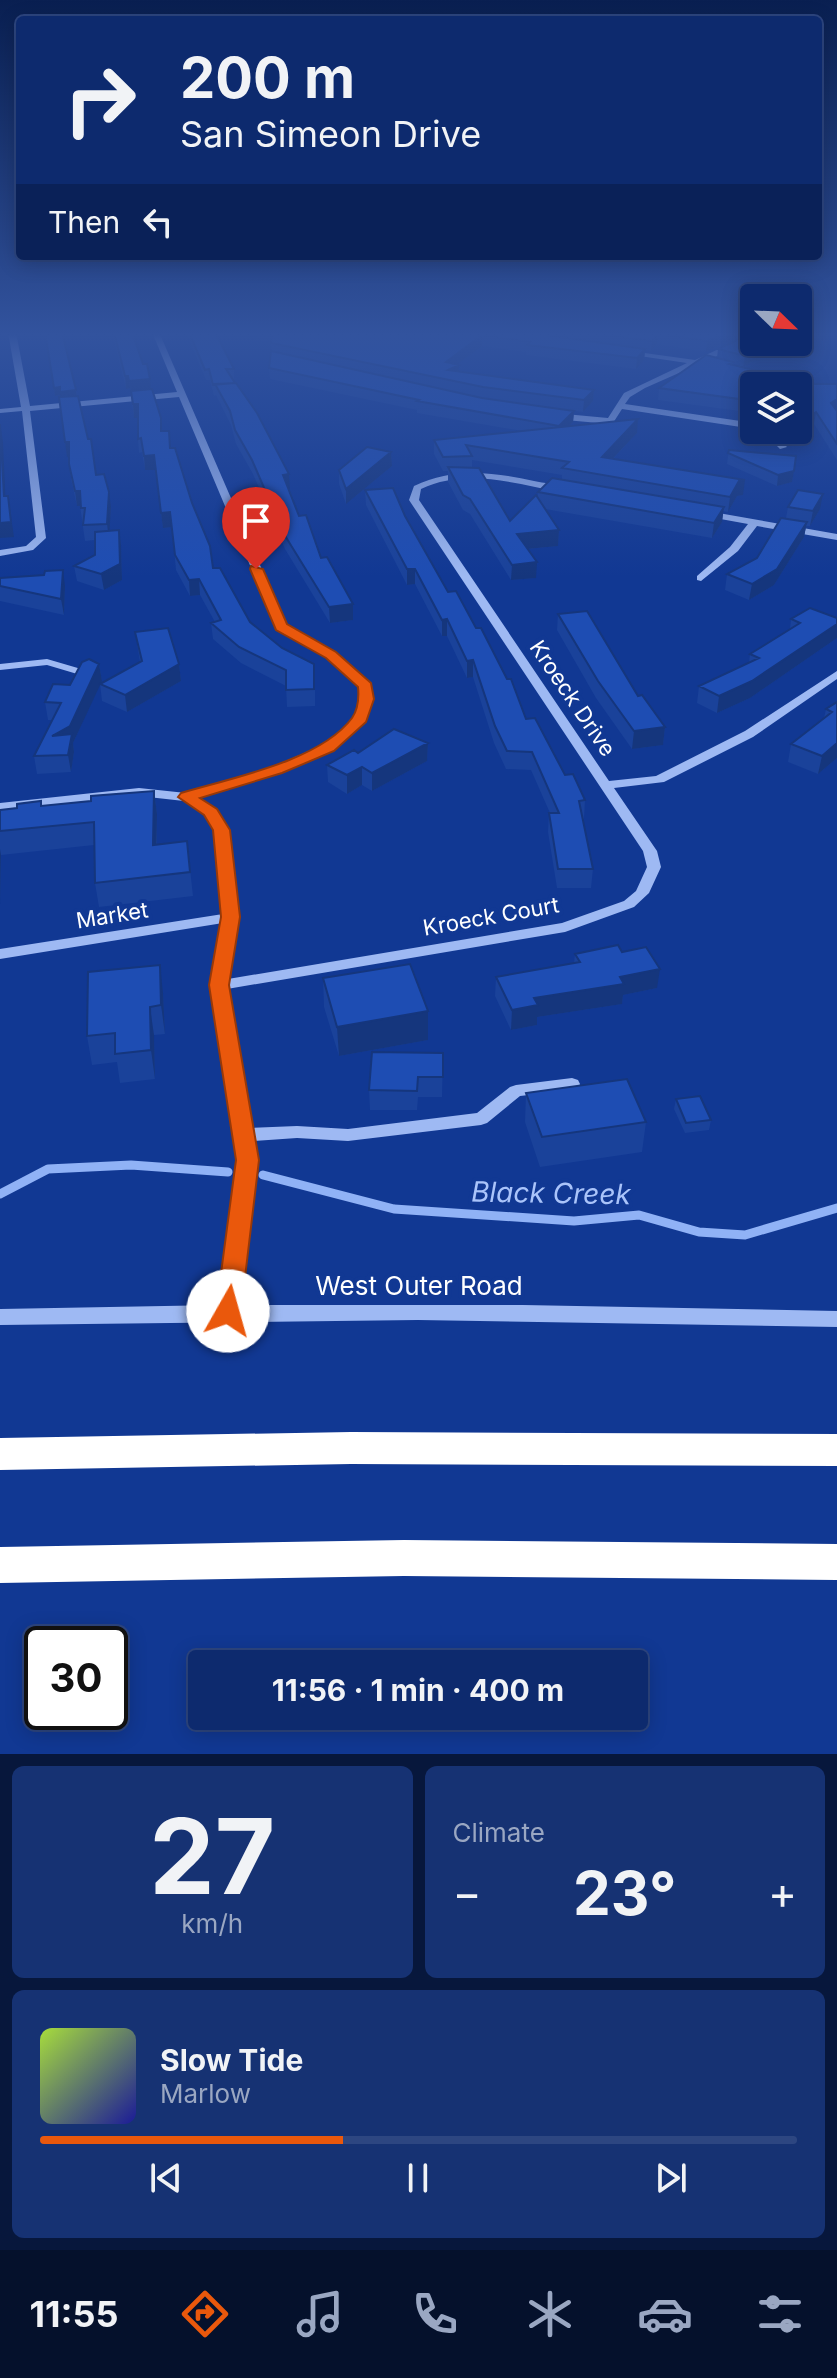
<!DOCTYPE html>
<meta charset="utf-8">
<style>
:root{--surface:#0d2a6e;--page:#163273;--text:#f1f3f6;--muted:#9aa7c2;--line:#2d4681;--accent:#ea580c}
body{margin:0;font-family:Inter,sans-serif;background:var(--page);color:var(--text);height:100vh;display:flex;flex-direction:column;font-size:30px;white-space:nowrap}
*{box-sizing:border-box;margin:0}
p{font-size:26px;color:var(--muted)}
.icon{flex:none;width:44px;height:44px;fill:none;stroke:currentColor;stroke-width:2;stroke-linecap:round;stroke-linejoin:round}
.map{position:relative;height:1754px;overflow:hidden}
.sheet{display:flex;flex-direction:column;gap:12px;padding:12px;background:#07173c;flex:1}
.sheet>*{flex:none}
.hud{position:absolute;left:16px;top:16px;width:806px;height:244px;border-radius:8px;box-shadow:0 4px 20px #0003,0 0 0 2px var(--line);background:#0d2a6e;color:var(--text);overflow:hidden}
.needle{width:52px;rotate:113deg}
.buttons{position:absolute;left:740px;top:284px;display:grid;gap:16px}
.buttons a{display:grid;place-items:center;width:72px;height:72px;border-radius:8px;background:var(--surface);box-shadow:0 4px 20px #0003,0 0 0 2px var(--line);font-size:40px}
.speed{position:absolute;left:24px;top:1626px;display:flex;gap:16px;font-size:40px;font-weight:700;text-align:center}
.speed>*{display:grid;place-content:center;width:104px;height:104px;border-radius:50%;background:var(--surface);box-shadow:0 4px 20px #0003,0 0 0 2px var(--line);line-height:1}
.speed .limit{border:4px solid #111;border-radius:12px;background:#fff;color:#111}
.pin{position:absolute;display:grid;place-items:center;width:68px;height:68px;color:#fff;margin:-82px -34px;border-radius:50% 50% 50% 0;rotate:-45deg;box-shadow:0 0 8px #0007}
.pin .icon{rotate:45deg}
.me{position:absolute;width:88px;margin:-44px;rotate:7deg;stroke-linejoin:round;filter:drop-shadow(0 0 6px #0008)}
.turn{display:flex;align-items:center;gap:28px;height:168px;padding:0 32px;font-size:36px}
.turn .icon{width:104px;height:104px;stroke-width:2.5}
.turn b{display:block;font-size:56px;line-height:68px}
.then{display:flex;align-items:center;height:76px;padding:0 32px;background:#0003;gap:16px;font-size:30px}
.big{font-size:60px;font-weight:700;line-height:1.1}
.sheet .card{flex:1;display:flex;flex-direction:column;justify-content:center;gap:12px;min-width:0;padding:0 28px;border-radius:12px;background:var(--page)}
.sheet .dial{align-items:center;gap:0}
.dial b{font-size:104px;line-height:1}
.song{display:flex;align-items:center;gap:24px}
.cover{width:96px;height:96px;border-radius:12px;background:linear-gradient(135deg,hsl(80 70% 55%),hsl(240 70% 35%))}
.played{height:8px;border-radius:4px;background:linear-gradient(90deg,var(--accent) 40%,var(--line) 40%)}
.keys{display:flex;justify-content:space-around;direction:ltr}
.heat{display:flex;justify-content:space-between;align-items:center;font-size:44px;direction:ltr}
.sheet .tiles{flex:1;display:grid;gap:12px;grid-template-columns:1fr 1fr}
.card:last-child{grid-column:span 2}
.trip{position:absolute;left:188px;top:1650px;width:460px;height:80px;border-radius:8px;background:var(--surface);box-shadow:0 4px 20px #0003,0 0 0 2px var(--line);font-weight:700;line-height:80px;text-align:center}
.tab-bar{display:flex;height:128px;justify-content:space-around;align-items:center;background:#05112c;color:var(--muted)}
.tab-bar .icon{width:56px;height:56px}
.tab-bar .selected{color:var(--accent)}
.tab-bar b{font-size:36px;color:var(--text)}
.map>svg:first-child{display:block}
</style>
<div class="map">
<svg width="837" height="1754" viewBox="0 0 837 1754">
<rect width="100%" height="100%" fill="#113893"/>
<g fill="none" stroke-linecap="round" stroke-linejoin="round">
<path stroke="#90b2f6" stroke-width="9" d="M263 1175 394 1209 574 1221 639 1215 699 1232 745 1235 837 1208
M0 1194 48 1169 131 1165 228 1172"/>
<path fill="#9eb9f3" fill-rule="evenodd" d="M8 332H16L30 406 177 392 152 332H159L286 625 335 653 371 686 372 699 367 718 333 750 280 773 198 798 216 809 228 830 238 917 228 979 562 923 624 901 636 891 647 867 643 851 409 500 414 486C454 467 492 472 534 481 544 483 556 484 565 489L560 492C513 483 466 468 421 489L419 500 609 781 656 776 745 731 837 671V679L753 737 664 782 614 788 657 851 661 867 649 893 634 907 565 932 227 989 251 1128 297 1126 348 1129 477 1113 510 1087 516 1085 572 1078 578 1080 580 1084 578 1088 572 1090 520 1096 487 1123 481 1125 348 1141 297 1138 253 1141 257 1160 238 1305H523L837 1311V1327L418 1320 0 1325V1309L219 1305 239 1160 211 985 223 923 0 959V949L223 914 214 830 206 814 184 801 139 796 0 811V803L139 788 186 793 272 767 325 744 355 717 360 699 359 687 327 657 276 627 179 397 30 411 46 538 33 550 0 556V550L26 546 36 537 22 411 0 413V409L21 407Z
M745 332H752L742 345 645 388 630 397 625 404 754 423V429L622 409 613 423 610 424 554 419 550 416 554 413 608 418 624 393 687 363 626 354H623V350L695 360 736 341Z
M761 430H770L787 447 780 449Z
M707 511 837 534V540L757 526 738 551 701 581 697 580V576L730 547 748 524 704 516V512Z
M47 659 88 671 90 673 84 676 47 665 0 670V664Z"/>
<path fill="#fff" fill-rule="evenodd" d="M351 1432 837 1434V1466L351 1464 0 1470V1438Z
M404 1540 837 1544V1580L404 1576 0 1583V1547Z"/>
</g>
<path fill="#1a429a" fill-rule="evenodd" d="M45 332 76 390 96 475 111 507 109 531 119 530 121 545 122 580 104 590 77 581 74 566 95 555V540L85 541 80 506H77L71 479 69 456 67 457 60 395 55 396Z
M104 332H132L161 418 162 431 171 448 213 568 250 622 315 680V706L287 707 286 686 241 663 213 639 211 623 215 622 200 595 190 596 176 570 172 527 163 528 155 470H145L142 452 139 453 138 439V418H134L130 388 126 389 113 336 106 337Z
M186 332H215L234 369V380H233L290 489H288L299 516 321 558 353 604V620L330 623 285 549 253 474 236 444 231 425 216 395 214 396 210 380H206Z
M256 332H741L734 338 706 352 657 344 651 351 645 350 644 360 636 369 526 355V352L482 346 457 364 459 365 458 372 594 390 593 401 583 412 509 402 574 411 573 422 569 426 637 433 613 459 743 495 737 496 728 512 723 511 722 522 712 538 545 509 559 530 558 546 527 549 536 578 511 580 470 514 463 510 448 482V471H443L434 454V440L522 431 417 413V410L270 379 269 368 272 352 271 342 256 340ZM472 460 562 475V480L538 492V498L510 521 472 468Z
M749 332H754V342H795L781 352 773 350 743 367 733 364 732 365 811 384H837V460L814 424 806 429 798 426V386H754V413L658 400 659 388 706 355 717 358 718 349 746 336Z
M729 450 796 456 792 482 777 486 727 464Z
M391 452 392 466 346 504 339 484V470Z
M365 490 405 516 448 592 526 719 565 775 585 800 584 819H583L593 869 591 888H557L548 832 549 813H550L531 770 506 769 494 743 473 677 467 678 447 636H442L415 584 407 585 366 505Z
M788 507 820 509 810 526H806L804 537 774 585 749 600 725 590 727 574 757 558 786 518Z
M0 578 65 586 64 615 0 601Z
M558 614 638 696 665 727 663 745 632 749 596 698 557 630Z
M837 618V638L750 698 717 713 697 703 699 686 749 663 750 654 790 629 791 619Z
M135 632 179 664 181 681 127 712 102 701 100 684 73 743 74 752 71 772 37 774 34 756 53 720H48L45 702 99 664 102 681 100 684 140 662Z
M837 702V758L818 774 788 762 791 744 824 718 826 709Z
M428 743 427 761 372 791 362 785 347 794 328 782 327 765 358 753Z
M154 791 157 814V845L187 841 193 896 99 907 95 883 94 845 1 855 0 904V810L91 801Z
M622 952 657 988 623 995 622 1004 537 1017V1025L511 1030 495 996 496 977 574 963 575 954Z
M323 978 428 1040 339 1056 324 1007Z
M163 993 165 1034 154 1035 155 1079 120 1083 117 1062 92 1065 87 1036Z
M443 1053 442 1097H418L417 1110H370L369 1090Z
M526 1093 646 1122 642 1152 540 1167 525 1122Z
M676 1099 711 1120 709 1130 685 1133 674 1109Z"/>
<path fill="#15367d" d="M105 332H113V336L106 337Z
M728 332H741L734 338 706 352 707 341Z
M798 332H807L806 334 798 340Z
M658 334 657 344 651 351 652 341Z
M482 335V346L451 369 459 365 458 376 448 381V371L446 362Z
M770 342H774L773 350 743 367 745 356Z
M783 342H795L781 352Z
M645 349 644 360 636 369 637 358Z
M125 376H128L130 388 126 389Z
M150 379 151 391 131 393 129 381Z
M60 387 76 390 77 398 61 400 60 395 55 396 54 388Z
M594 390 593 401 583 412 584 400Z
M837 399V410L829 415 831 403Z
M133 404H138L140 418H134Z
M574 411 573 422 558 437 559 426Z
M816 412 814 424 806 429 808 417Z
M638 419 637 433 601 471 602 457Z
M1 429 3 442 6 511 4 496Z
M65 442H69L71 456 67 457Z
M391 452 392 466 346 504V489Z
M154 455 155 470H145L144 456Z
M794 471 792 482 777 486 778 475Z
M289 474 290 489 284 490 283 475Z
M745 480 743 495 737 496 728 512 730 497 739 481Z
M75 491H80L82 506H77Z
M109 492 111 507 109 539 107 524Z
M823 494 820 509 810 526 813 511Z
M8 496 14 537 0 538V523Z
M724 507 722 522 712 538 714 523Z
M170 512 172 527 163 528 161 513Z
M807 522 804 537 774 585 749 600 752 584Z
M119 530 121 545 122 580 104 590 101 574Z
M559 530 558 546 516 550 517 534Z
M537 562 536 578 511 580 512 565Z
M407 569H415V584L407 585Z
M63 570 65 586 64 615 61 599Z
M199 579 200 595 190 596 189 580Z
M353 604V620L330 623 329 607Z
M447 619V636H442V620Z
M837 624V638L750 698 717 713 719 696Z
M473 660V677L467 678V661Z
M99 664 102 681 73 743 74 752 71 772 68 755 52 736Z
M179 664 181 681 127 712 125 695Z
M665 727 663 745 632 749 634 731Z
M428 743 427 761 372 791V773Z
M837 743V758L818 774 822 756Z
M362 767V785L347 794V775Z
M154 791 157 814 156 869 153 845Z
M0 849 1 855 0 904Z
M160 965 163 993 165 1034 161 1005Z
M660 969 657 988 623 995 622 1004 537 1017V1025L511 1030 512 1010 534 998 620 977Z
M150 1007 154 1035 155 1079 151 1050Z
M428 1011V1040L339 1056 337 1027Z"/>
<path fill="#1e4db3" stroke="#15367d" stroke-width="2" d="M45 332H62L76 390 60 392V387L54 388Z
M114 332H132L143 364H147L150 379 129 381 128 376H125Z
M189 332H215L234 369H226L235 383 213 385 209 369 205 370Z
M269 332H525L645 349 637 358 527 345 530 342 482 335 446 362 459 365 448 370 594 390 584 400 483 387 271 343 272 332Z
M580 332H728L707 341 658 334 652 341Z
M749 332H754V342H770L745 356 718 349 746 336Z
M271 351 482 398 574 411 559 426 417 401 419 400 269 368Z
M706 355 733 362 729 364 811 384H837V399L831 403 837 411V444L816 412 808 417 798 414V386H754V401L659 388Z
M236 383 257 413 289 474 283 475 299 516 306 515 321 558 327 557 353 604 329 607 284 534 252 460 235 430 230 411 215 384Z
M152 389 161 418V431H169L170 448H175L192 503 210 546 213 568H220L250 622 282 648 314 664V689L286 690V670L239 647 211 623 221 620 199 579 189 580 175 555 170 512 161 513 154 455 144 456 141 438 138 439V404H133L131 391Z
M78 396 88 439H91L96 475 104 474 109 492 107 524 83 525 85 508H81L80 491H75L69 464V442H65L59 397Z
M638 419 602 457 745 480 739 481 730 497 562 468 569 462 466 445 472 456 443 457 434 440Z
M0 424 4 496H8L11 522 0 523Z
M367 447 391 452 346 489 339 470Z
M729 450 796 456 794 471 778 475 728 453Z
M448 467 479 468 510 521 536 495 559 530 517 534 537 562 512 565 470 499 463 495Z
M552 478 724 507 714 523 538 492Z
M393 488 405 516 448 592 456 591 476 628H481L507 679H511L526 719 535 718 565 775 573 774 585 800 579 801 593 869H558L549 813H559L532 752 507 751 495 726 473 660 467 661 447 619 442 620 415 569H407L365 490Z
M798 490 823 494 813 511 788 507Z
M781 518 807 522 777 569 752 584 727 574 757 558Z
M119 530 120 564 101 574 74 566 95 555V532Z
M63 570 61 599 0 586V578L44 575 45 571Z
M810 608 837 618V624L752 681 719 696 699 686 759 658 750 654 800 623 791 619Z
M587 611 638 696 642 695 665 727 634 731 598 681 558 614Z
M168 628 179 664 125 695 100 684 142 661 135 632Z
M89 659 99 664 70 726 52 736 72 734 68 755 34 756 61 703 45 702 53 684 70 685 82 662Z
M837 702V743L822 756 791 744 832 712 826 709Z
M394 729 428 743 372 773 362 767 347 775 327 765 354 750 358 753Z
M154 791 153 845 187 841 190 872 95 883 94 822 0 831V810L17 808V804L41 801V806L91 801V796Z
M618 945 622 952 646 947 660 969 620 977 624 984 534 998 538 1005 512 1010 496 977 580 962 575 954Z
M410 964 428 1011 337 1027 323 978Z
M160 965 161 1005 150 1007 151 1050 115 1054V1033L87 1036 88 972Z
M372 1052 443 1053V1077H418L417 1091 369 1090Z
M627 1079 646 1122 542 1137 526 1093Z
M700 1096 711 1120 686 1123 676 1099Z"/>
<linearGradient id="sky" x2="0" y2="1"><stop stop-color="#091f51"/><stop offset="0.58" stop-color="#32539e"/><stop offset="1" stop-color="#32539e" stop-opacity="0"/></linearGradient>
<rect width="837" height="577" fill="url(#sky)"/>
<path fill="#ea580c" stroke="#983908" stroke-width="2" d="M251 566 263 569 287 624 336 652 371 683 374 699 366 722 334 751 282 773 200 798 217 809 230 830 240 917 229 985 259 1160 241 1311 237 1319 228 1322 220 1319 216 1311 236 1160 209 985 221 917 213 830 204 815 178 797 181 793C231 778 320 761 352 718 358 709 359 697 358 687L326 658 276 630 250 569Z"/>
<g text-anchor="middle" stroke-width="8" stroke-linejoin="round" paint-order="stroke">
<g font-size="22" fill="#fff" stroke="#113893">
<text transform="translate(573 698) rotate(56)" y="8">Kroeck Drive</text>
<text transform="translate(112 915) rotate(-9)" y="8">Market</text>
<text transform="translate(491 916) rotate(-10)" y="8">Kroeck Court</text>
</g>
<g font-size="26" fill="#fff" stroke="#113893">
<text x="419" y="1295">West Outer Road</text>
</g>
<g font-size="28" font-style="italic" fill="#aac4fa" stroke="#113893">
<text transform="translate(551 1193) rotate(1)" y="10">Black Creek</text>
</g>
</g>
</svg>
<div class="buttons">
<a><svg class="needle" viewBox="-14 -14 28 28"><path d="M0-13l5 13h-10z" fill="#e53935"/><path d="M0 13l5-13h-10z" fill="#9aa7c2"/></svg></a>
<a><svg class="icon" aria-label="layers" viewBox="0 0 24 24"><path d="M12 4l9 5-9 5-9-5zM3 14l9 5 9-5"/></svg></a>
</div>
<div class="speed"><div class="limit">30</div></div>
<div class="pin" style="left:256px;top:569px;background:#d93025"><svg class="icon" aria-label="arrive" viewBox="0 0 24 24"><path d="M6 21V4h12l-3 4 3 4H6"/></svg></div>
<svg class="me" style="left:228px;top:1311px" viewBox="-20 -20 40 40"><circle r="19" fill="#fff"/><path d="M0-13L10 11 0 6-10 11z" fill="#ea580c"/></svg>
<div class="trip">11:56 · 1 min · 400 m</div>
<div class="hud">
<div class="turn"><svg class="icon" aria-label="right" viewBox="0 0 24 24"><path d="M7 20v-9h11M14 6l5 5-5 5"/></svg><div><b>200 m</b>San Simeon Drive</div></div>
<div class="then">Then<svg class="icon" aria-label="left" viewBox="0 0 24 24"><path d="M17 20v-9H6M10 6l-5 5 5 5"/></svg></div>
</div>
</div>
<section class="sheet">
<div class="tiles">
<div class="card dial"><b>27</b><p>km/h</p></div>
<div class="card"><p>Climate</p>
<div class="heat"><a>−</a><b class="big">23°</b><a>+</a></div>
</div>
<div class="card">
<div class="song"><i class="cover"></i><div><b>Slow Tide</b><p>Marlow</p></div></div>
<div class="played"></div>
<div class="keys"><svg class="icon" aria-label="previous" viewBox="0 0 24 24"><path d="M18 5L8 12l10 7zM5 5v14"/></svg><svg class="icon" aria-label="pause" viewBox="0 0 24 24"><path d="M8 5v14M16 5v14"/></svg><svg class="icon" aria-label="next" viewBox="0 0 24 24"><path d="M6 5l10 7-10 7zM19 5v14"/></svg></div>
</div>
</div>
</section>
<nav class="tab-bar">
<b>11:55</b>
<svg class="icon selected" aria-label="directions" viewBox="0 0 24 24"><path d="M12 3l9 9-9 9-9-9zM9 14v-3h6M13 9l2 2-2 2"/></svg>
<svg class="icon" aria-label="music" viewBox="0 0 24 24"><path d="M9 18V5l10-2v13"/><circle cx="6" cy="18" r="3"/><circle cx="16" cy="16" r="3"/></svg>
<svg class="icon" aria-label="phone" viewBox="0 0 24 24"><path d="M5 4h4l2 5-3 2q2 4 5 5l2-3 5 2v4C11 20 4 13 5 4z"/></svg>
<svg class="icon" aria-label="climate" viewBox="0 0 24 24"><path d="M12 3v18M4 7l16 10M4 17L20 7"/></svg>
<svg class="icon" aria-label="car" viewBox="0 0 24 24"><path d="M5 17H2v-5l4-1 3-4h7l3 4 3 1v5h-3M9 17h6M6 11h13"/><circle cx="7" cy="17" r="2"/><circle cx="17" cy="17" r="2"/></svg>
<svg class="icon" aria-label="filters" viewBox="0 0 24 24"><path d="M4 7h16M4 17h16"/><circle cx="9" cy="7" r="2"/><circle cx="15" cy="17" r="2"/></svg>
</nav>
